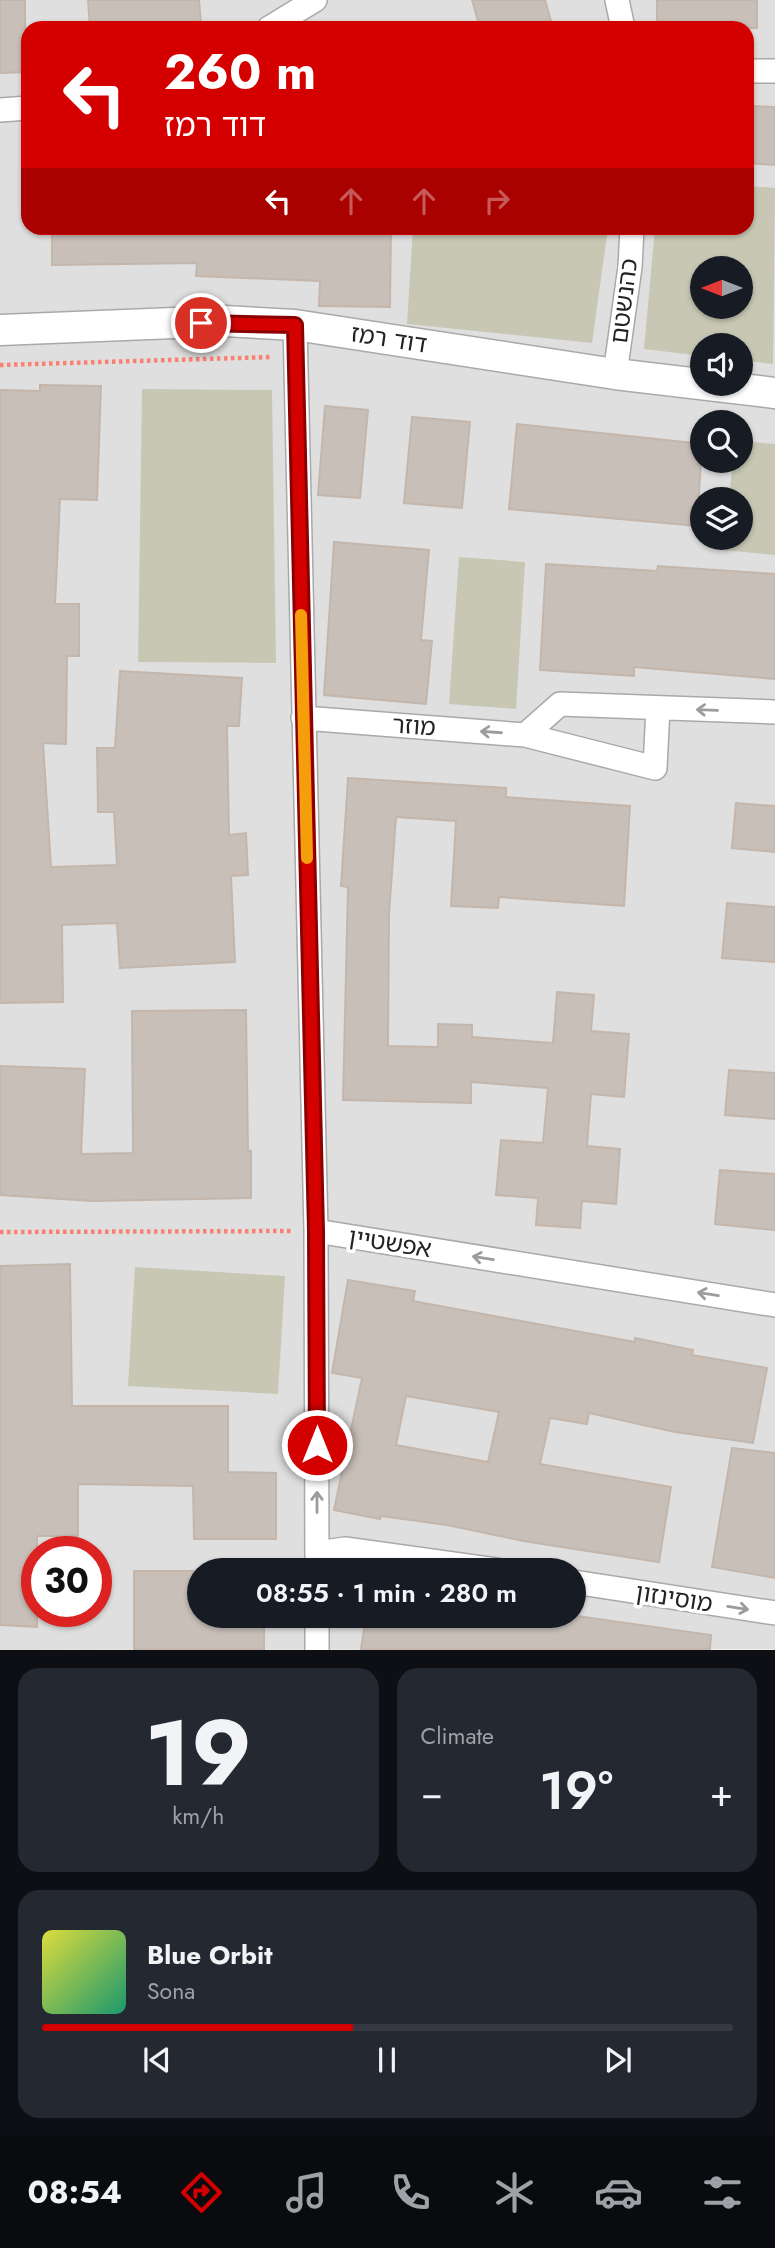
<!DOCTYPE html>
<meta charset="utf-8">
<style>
:root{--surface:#171b24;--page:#242831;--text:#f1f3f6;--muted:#9ea1a6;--line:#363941;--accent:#d40000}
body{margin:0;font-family:Jost,"Noto Sans Hebrew",sans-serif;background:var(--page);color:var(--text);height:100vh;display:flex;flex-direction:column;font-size:26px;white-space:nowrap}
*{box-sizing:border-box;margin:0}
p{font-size:23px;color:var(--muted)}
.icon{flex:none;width:38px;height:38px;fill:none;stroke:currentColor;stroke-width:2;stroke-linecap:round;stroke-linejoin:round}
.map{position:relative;height:1650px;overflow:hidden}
.drawer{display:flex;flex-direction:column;gap:18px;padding:18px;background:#0d0f14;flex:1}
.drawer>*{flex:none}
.guide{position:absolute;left:21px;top:21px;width:733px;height:214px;border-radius:21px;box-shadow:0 2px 5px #0004;background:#d40000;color:#fff;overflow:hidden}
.needle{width:46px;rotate:270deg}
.tools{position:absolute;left:690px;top:256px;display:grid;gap:14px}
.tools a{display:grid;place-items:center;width:63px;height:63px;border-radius:50%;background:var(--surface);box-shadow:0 2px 5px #0004;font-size:35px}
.speed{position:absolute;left:21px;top:1536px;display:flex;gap:14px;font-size:35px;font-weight:700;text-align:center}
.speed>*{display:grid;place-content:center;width:91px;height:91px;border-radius:50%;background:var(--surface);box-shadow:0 2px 5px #0004;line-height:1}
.speed .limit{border:10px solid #d22;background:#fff;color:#111}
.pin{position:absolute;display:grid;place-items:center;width:60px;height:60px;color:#fff;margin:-30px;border:4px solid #fff;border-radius:50%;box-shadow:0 2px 7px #0007}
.me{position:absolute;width:77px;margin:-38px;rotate:0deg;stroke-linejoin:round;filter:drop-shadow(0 0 5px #0008)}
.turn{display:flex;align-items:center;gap:24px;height:147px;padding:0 28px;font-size:32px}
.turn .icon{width:91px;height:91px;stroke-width:2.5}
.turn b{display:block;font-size:49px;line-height:60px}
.lanes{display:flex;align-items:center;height:66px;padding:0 28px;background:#0003;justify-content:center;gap:35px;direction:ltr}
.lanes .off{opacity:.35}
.big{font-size:52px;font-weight:600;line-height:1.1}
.drawer .tile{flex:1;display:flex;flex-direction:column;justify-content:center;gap:10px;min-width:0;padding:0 24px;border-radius:21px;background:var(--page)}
.drawer .dial{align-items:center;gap:0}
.dial b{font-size:91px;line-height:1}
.song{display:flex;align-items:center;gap:21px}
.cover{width:84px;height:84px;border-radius:10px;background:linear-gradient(135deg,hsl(60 70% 55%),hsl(160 70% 35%))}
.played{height:7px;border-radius:4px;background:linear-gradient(90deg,var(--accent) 45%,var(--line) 45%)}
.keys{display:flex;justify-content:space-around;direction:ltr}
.heat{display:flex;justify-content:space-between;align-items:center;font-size:38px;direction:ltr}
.drawer .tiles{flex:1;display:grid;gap:18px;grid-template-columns:1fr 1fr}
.tile:last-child{grid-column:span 2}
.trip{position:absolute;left:187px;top:1558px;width:399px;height:70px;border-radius:35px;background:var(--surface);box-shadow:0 2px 5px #0004;font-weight:600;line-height:70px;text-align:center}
.menu{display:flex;height:112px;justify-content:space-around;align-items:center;background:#090b0e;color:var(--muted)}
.menu .icon{width:49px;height:49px}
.menu .selected{color:var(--accent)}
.menu b{font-size:32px;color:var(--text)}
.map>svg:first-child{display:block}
</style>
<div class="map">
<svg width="775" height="1650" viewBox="0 0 775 1650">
<rect width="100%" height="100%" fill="#f2efe9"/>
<path fill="#e0dfdf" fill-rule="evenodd" d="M0 0H775V1649L0 1650ZM28 28H747V228H28ZM702 268H740V306H702ZM702 345H740V383H702ZM702 422H740V460H702ZM702 499H740V537H702ZM37 1552H96V1612H37ZM200 1570H574V1615H200Z"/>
<path fill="#c7c7b4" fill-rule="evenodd" d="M747 186 775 188 773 364 740 360V345H702V356L644 349 655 228H747ZM702 268H740V306H702Z
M413 228H608L592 343 407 324Z
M142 389 272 390 276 663 138 662Z
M740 441 775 444V555L723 550 725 537H740V499H729L733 460H740Z
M459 557 525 562 516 709 449 704Z
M135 1267 285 1276 278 1394 128 1386Z"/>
<path fill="#c7bfb8" stroke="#c4b6ab" stroke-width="2" fill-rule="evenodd" d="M0 0H25V72L0 73Z
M88 0H199L201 24 90 28Z
M472 0H545L553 28H480Z
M657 0H757V28H657Z
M747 106 775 107V165L747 163Z
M52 228H391L390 307 319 306 320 281 196 276 197 263 52 265Z
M40 385 101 386 97 500 60 499 55 604H79V656H67L66 744 43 743 51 867 117 865 114 812H98L97 748H115L120 671 242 678 239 726H227L229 835 246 833 248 875 231 876 235 962 120 968 117 923 62 925 63 1002 0 1003V390L40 391Z
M325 406 368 410 360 498 318 495Z
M412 417 470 422 462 508 404 503Z
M517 424 702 444 697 526 509 509Z
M334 542 429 550 421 640 432 641 426 704 324 695Z
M546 564 657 571 658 566 775 574V679L634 667V676L540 670Z
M348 778 506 788V797L630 806 624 906 499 897 498 908 451 906 456 821 396 817 389 914 388 1046 438 1047V1024L472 1025V1037L553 1043 557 992 594 995 591 1031 629 1034 624 1097 591 1094 587 1146 620 1149 616 1204 582 1201 580 1228 536 1225 538 1198 496 1195 501 1140 543 1143 548 1088 471 1082V1103L343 1100 348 887 341 886Z
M736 803 775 806V852L732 848Z
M727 903 775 907V962L722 958Z
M246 1010 248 1151H251V1198L92 1201 0 1195V1066L85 1069 81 1154 133 1153 132 1011Z
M729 1070 775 1073V1119L725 1115Z
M720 1170 775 1174V1230L715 1224Z
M70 1264 72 1406H228V1472L276 1473V1539H194L193 1486 78 1484V1536H37V1627L0 1625V1266Z
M348 1280 415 1291 413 1301 635 1342V1338L693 1350 692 1355 767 1368 753 1443 675 1432 589 1413 587 1424 550 1418 540 1464 671 1487 659 1562 523 1541 447 1525 381 1516 380 1519 334 1510 362 1378 332 1373ZM406 1396 499 1412 488 1462 396 1445Z
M732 1448 775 1453V1578L712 1567Z
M134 1571H200V1615H264V1649H134Z
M366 1615H570L711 1635 710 1649H361Z"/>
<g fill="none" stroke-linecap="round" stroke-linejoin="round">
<defs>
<path id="minor" d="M617 0 623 28
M269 28 315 0
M747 71H775
M0 110 28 108
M295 325 316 1231 317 1570
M615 374 630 267 632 228
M303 718 525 735 560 704 775 712
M525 735 655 768 658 708
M316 1231 775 1305
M317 1553 345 1549 496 1570
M574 1582 775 1613
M317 1615V1650"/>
<path id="tertiary" d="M0 330 224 321 295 325 615 374 775 393"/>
</defs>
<use href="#minor" stroke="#a9a9a9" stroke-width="26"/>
<use href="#tertiary" stroke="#a9a9a9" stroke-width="33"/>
<path stroke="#fa8072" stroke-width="4.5" stroke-dasharray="3.5 3.5" stroke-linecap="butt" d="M0 365 272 357
M0 1232 291 1231"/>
<use href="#minor" stroke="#fff" stroke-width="23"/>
<use href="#tertiary" stroke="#fff" stroke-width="30"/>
</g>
<defs><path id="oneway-shaft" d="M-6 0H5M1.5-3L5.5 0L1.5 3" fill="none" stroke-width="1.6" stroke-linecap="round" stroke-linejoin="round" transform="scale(1.75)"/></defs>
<g stroke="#9c9c9c">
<use href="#oneway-shaft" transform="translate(707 710) rotate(-178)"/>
<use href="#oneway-shaft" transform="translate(491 732) rotate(-176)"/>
<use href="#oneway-shaft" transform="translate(483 1258) rotate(-171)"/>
<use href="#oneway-shaft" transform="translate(708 1294) rotate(-171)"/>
<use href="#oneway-shaft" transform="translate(317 1502) rotate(-90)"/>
<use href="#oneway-shaft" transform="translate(738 1608) rotate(9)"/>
</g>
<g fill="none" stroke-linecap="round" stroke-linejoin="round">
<defs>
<path id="route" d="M201 323 295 325 316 1231 317 1445"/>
</defs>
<use href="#route" stroke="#8a0000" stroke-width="18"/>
<use href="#route" stroke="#d40000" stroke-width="12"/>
<path stroke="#f59e0b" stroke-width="12" d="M301 615 307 858"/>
</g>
<g text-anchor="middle" stroke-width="7" stroke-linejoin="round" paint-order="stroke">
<g font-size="24" fill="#222" stroke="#fff">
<text transform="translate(624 301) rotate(-83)" y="8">כהנשטם</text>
<text transform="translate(389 339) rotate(9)" y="8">דוד רמז</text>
<text transform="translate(414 726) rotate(4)" y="8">מוזר</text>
<text transform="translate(390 1243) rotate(9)" y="8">אפשטיין</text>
<text transform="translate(674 1598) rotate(9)" y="8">מוסינזון</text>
</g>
</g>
</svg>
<div class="tools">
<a><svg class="needle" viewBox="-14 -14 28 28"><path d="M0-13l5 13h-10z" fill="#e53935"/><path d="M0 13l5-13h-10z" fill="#9ea1a6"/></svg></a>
<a><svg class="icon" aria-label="sound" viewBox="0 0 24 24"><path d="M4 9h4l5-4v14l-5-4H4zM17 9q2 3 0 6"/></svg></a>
<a><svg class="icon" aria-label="search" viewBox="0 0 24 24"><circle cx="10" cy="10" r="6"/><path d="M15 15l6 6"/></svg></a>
<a><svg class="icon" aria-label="layers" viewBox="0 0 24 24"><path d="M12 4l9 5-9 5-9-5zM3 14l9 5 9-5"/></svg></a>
</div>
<div class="speed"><div class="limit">30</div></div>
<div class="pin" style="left:201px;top:323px;background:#d93025"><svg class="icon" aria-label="arrive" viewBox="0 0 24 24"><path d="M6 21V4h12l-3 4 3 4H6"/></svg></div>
<svg class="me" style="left:317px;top:1445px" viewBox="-20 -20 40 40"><circle r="17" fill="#d40000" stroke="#fff" stroke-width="3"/><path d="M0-11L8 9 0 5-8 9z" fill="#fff"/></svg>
<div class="trip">08:55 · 1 min · 280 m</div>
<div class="guide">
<div class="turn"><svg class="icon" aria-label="left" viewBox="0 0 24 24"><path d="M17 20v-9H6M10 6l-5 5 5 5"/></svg><div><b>260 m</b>דוד רמז</div></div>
<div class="lanes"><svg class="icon" aria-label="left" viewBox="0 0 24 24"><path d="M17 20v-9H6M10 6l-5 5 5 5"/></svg><svg class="icon off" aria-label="ahead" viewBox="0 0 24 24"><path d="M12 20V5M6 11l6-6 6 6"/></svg><svg class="icon off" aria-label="ahead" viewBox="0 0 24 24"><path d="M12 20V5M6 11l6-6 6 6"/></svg><svg class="icon off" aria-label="right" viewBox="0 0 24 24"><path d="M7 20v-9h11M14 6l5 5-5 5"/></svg></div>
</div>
</div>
<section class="drawer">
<div class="tiles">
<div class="tile dial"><b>19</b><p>km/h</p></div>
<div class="tile"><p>Climate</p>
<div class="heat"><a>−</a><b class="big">19°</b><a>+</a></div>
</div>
<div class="tile">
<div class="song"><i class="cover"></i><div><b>Blue Orbit</b><p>Sona</p></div></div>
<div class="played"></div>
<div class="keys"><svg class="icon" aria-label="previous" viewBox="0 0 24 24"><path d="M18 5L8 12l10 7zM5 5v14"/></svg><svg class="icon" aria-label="pause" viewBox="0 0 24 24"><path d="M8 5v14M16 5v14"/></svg><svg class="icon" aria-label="next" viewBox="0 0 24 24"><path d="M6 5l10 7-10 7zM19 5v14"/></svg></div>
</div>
</div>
</section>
<nav class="menu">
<b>08:54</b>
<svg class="icon selected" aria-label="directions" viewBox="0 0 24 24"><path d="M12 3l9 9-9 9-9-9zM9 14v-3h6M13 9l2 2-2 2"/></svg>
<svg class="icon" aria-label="music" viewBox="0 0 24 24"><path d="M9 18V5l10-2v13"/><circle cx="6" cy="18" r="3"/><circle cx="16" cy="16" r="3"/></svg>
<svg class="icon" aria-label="phone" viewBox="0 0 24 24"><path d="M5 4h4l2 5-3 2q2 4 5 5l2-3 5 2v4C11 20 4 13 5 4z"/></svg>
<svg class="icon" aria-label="climate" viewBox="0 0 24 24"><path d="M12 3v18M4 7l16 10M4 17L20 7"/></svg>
<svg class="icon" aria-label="car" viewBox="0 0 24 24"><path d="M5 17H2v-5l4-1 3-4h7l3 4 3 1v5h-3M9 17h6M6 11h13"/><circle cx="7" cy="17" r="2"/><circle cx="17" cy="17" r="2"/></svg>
<svg class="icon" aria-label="filters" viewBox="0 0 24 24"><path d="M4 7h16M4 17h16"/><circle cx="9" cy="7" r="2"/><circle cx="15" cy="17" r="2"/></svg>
</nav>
